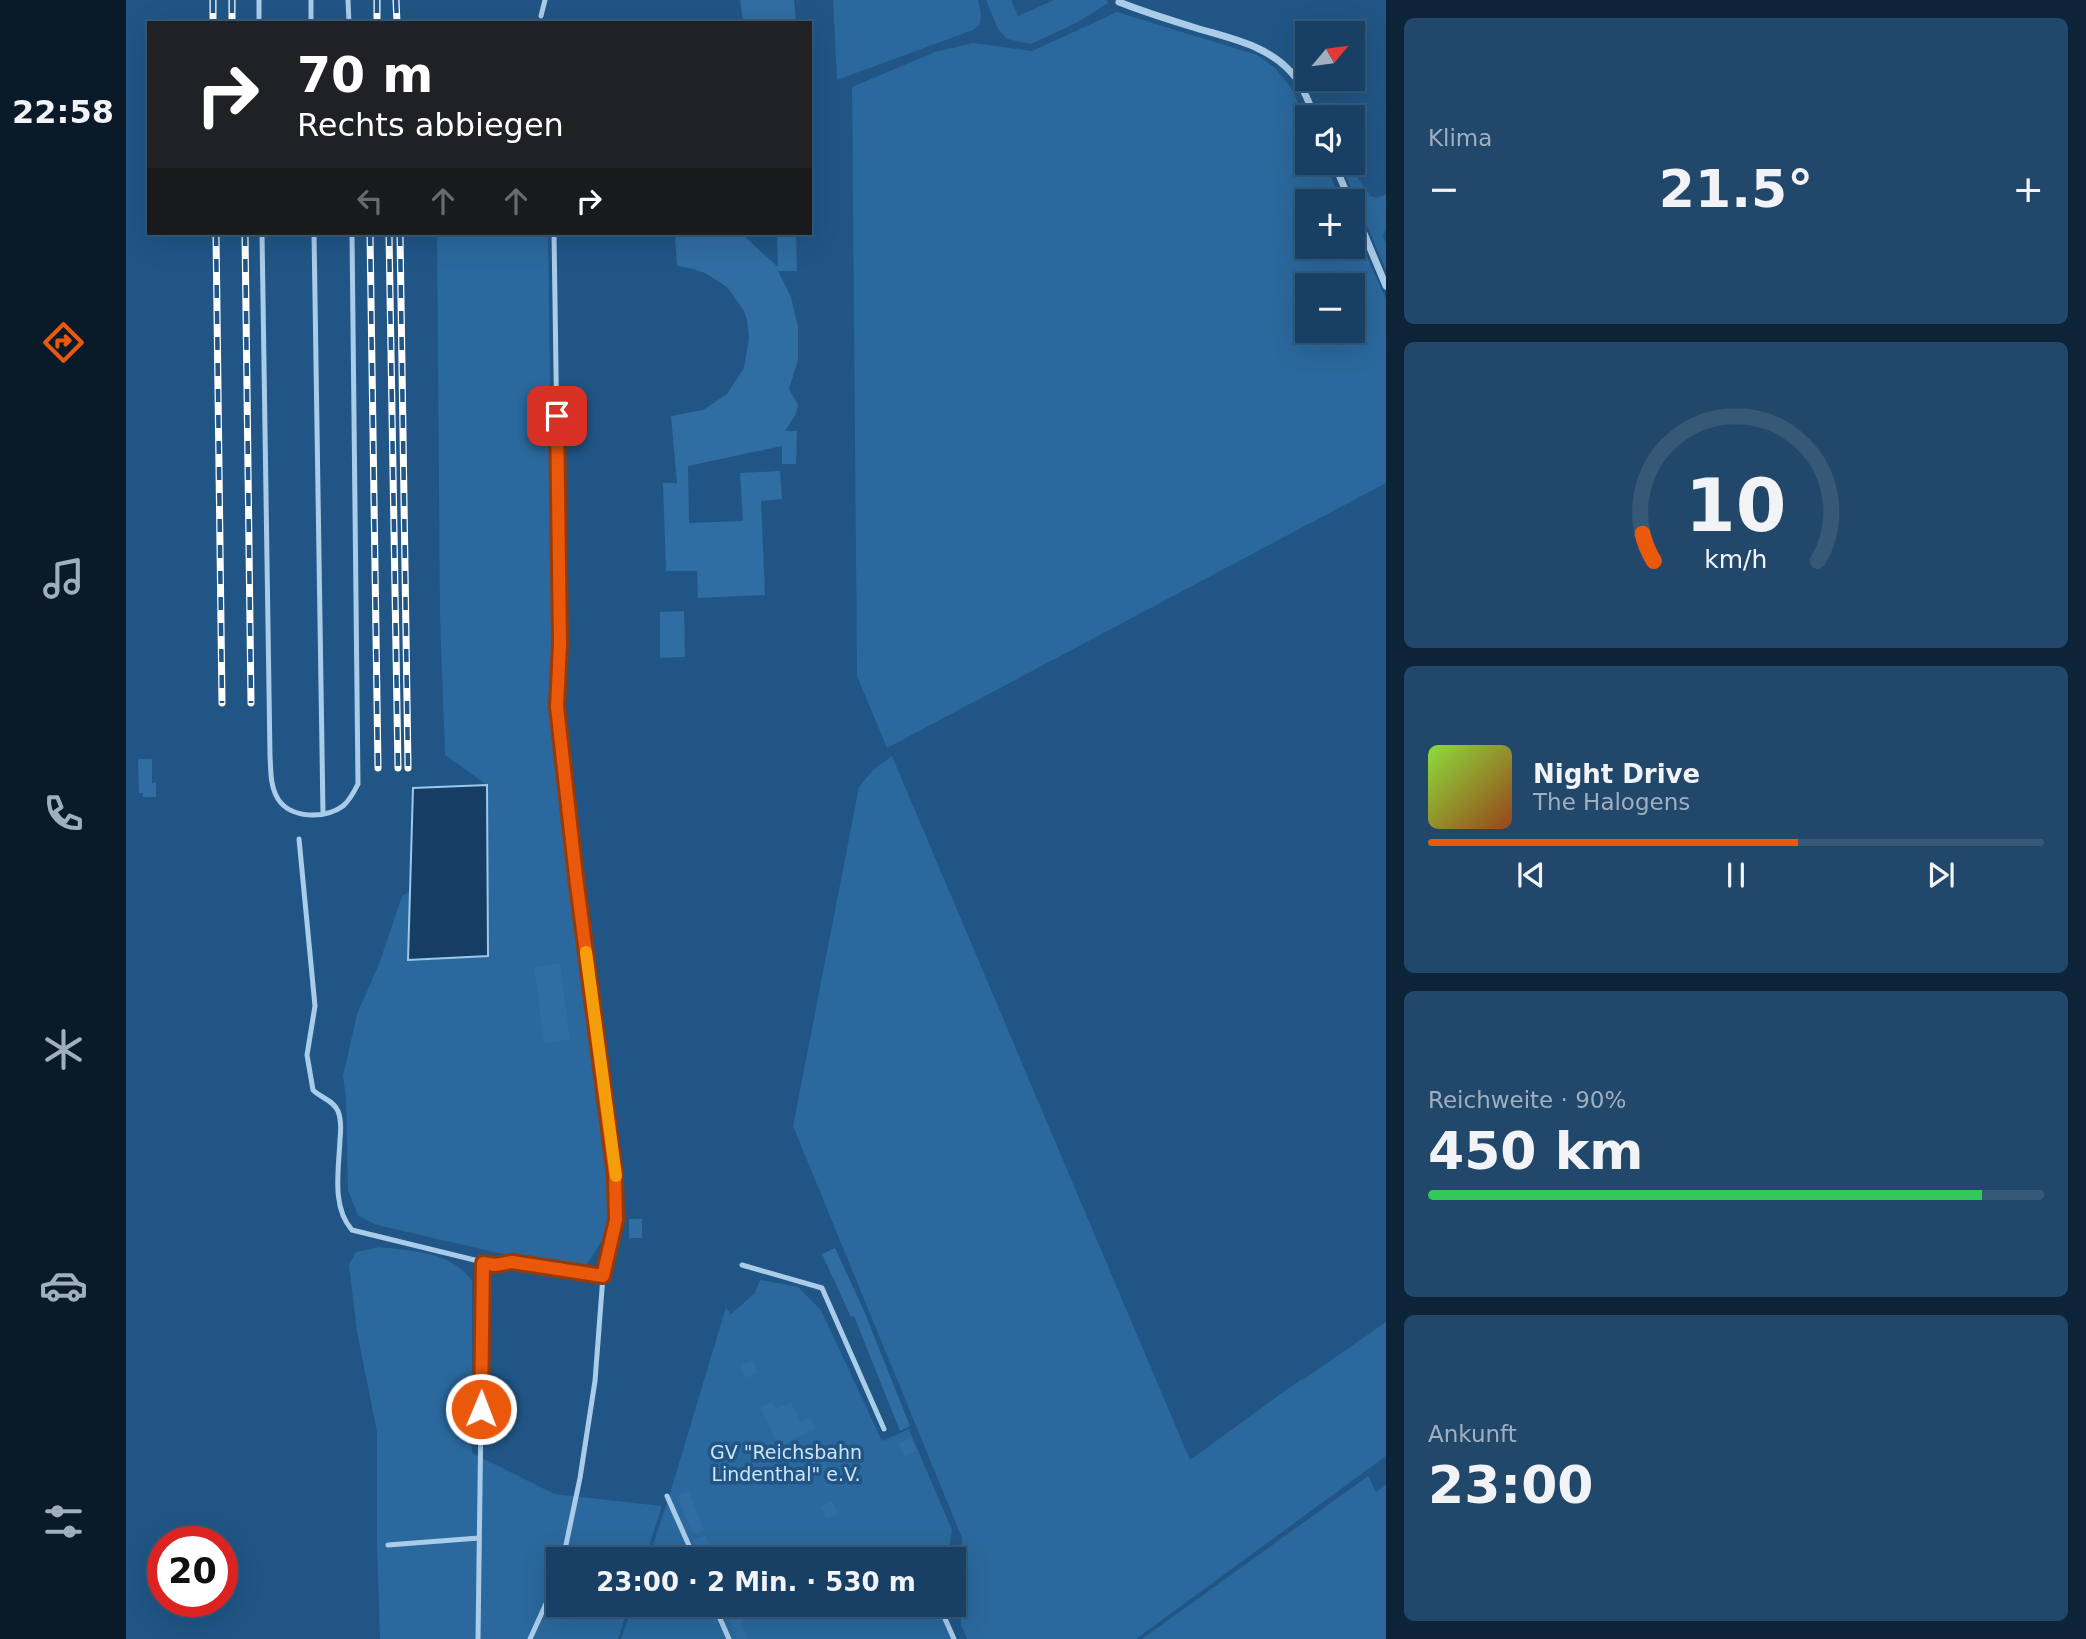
<!DOCTYPE html>
<html lang="de">
<meta charset="utf-8">
<style>
:root{--surface:#184064;--page:#21476a;--text:#f1f3f6;--muted:#9fafbf;--line:#365978;--accent:#ea580c}
body{margin:0;font-family:"DejaVu Sans",sans-serif;background:var(--page);color:var(--text);height:100vh;display:flex;flex-direction:column;font-size:26px;white-space:nowrap}
*{box-sizing:border-box;margin:0}
p{font-size:23px;color:var(--muted)}
.icon{flex:none;width:38px;height:38px;fill:none;stroke:currentColor;stroke-width:2;stroke-linecap:round;stroke-linejoin:round}
.map{position:relative;flex:1;overflow:hidden}
.details{display:flex;flex-direction:column;gap:18px;padding:18px;background:#0d2337;width:700px}
.details>*{flex:none}
.top-card{position:absolute;left:21px;top:21px;width:665px;height:214px;border-radius:0px;box-shadow:0 7px 28px #0002,0 0 0 2px var(--line);background:#202124;color:#fff;overflow:hidden}
.needle{width:46px;rotate:61deg}
.fabs{position:absolute;left:1169px;top:21px;display:grid;gap:14px}
.fabs a{display:grid;place-items:center;width:70px;height:70px;border-radius:0px;background:var(--surface);box-shadow:0 7px 28px #0002,0 0 0 2px var(--line);font-size:35px}
.speed{position:absolute;left:21px;top:1526px;display:flex;gap:14px;font-size:35px;font-weight:700;text-align:center}
.speed>*{display:grid;place-content:center;width:91px;height:91px;border-radius:50%;background:var(--surface);box-shadow:0 7px 28px #0002,0 0 0 2px var(--line);line-height:1}
.speed .limit{border:10px solid #d22;background:#fff;color:#111}
.pin{position:absolute;display:grid;place-items:center;width:60px;height:60px;color:#fff;margin:-30px;border-radius:14px;box-shadow:0 4px 10px #0006}
.me{position:absolute;width:77px;margin:-38px;rotate:1deg;stroke-linejoin:round;filter:drop-shadow(0 0 5px #0008)}
.turn{display:flex;align-items:center;gap:24px;height:147px;padding:0 35px;font-size:32px}
.turn .icon{width:91px;height:91px;stroke-width:2.5}
.turn b{display:block;font-size:49px;line-height:60px}
.lanes{display:flex;align-items:center;height:66px;padding:0 35px;background:#0003;justify-content:center;gap:35px;direction:ltr}
.lanes .off{opacity:.35}
.big{font-size:52px;font-weight:600;line-height:1.1}
.details .widget{flex:1;display:flex;flex-direction:column;justify-content:center;gap:10px;min-width:0;padding:0 24px;border-radius:10px;background:var(--page)}
.details .dial{align-items:center;gap:0}
.dial svg{height:182px;overflow:visible;fill:none;stroke:var(--line);stroke-width:7;stroke-linecap:round;text-anchor:middle}
.dial text{fill:var(--text);stroke:none}
.song{display:flex;align-items:center;gap:21px}
.cover{width:84px;height:84px;border-radius:10px;background:linear-gradient(135deg,hsl(90 70% 55%),hsl(20 70% 35%))}
.played{height:7px;border-radius:4px;background:linear-gradient(90deg,var(--accent) 60%,var(--line) 60%)}
.keys{display:flex;justify-content:space-around;direction:ltr}
.heat{display:flex;justify-content:space-between;align-items:center;font-size:38px;direction:ltr}
.charge{height:10px;border-radius:5px;background:linear-gradient(90deg,#34c759 90%,var(--line) 0)}
.trip{position:absolute;left:420px;top:1547px;width:420px;height:70px;border-radius:0px;background:var(--surface);box-shadow:0 7px 28px #0002,0 0 0 2px var(--line);font-weight:600;line-height:70px;text-align:center}
main{display:flex;flex:1;min-height:0}
.menu{display:flex;flex-direction:column;width:126px;justify-content:space-around;align-items:center;background:#0a1a28;color:var(--muted)}
.menu .icon{width:49px;height:49px}
.menu .current{color:var(--accent)}
.menu b{font-size:32px;color:var(--text)}
.map>svg:first-child{display:block}
</style>
<main>
<nav class="menu">
<b>22:58</b>
<svg class="icon current" aria-label="directions" viewBox="0 0 24 24"><path d="M12 3l9 9-9 9-9-9zM9 14v-3h6M13 9l2 2-2 2"/></svg>
<svg class="icon" aria-label="music" viewBox="0 0 24 24"><path d="M9 18V5l10-2v13"/><circle cx="6" cy="18" r="3"/><circle cx="16" cy="16" r="3"/></svg>
<svg class="icon" aria-label="phone" viewBox="0 0 24 24"><path d="M5 4h4l2 5-3 2q2 4 5 5l2-3 5 2v4C11 20 4 13 5 4z"/></svg>
<svg class="icon" aria-label="climate" viewBox="0 0 24 24"><path d="M12 3v18M4 7l16 10M4 17L20 7"/></svg>
<svg class="icon" aria-label="car" viewBox="0 0 24 24"><path d="M5 17H2v-5l4-1 3-4h7l3 4 3 1v5h-3M9 17h6M6 11h13"/><circle cx="7" cy="17" r="2"/><circle cx="17" cy="17" r="2"/></svg>
<svg class="icon" aria-label="filters" viewBox="0 0 24 24"><path d="M4 7h16M4 17h16"/><circle cx="9" cy="7" r="2"/><circle cx="15" cy="17" r="2"/></svg>
</nav>
<div class="map">
<svg width="1260" height="1639" viewBox="0 0 1260 1639">
<rect width="100%" height="100%" fill="#205585"/>
<path fill="#2a689d" fill-rule="evenodd" d="M707 0H852L855 13 854 24 847 30 711 80Z
M860 0H885L892 16 928 0H981L982 3 950 23 905 44 881 39 872 29Z
M991 12 1131 55 1149 68 1166 89 1181 124V163H1198L1216 201H1181V247H1227V225L1260 299V483L761 748 731 676 726 87 809 52 847 43 906 51ZM1181 285H1227V331H1181Z
M1214 163H1222L1244 196 1251 198 1260 194V229L1257 235 1260 244V270Z
M311 233H422L429 739 485 1206 483 1230 460 1266 372 1253 251 1225 232 1216 222 1190 220 1098 217 1076 231 1014 253 964 276 896 284 891 282 959 361 785 319 755 314 617Z
M766 756 1064 1460 1160 1390 1176 1379H1178L1260 1322V1456L1010 1639H841L835 1625 836 1538 667 1126 733 787 747 770Z
M254 1247C286 1251 327 1252 346 1281V1453L428 1494 536 1506 519 1559H432V1605H503L492 1639H254L251 1545V1432L231 1332 223 1265 230 1252Z
M634 1280 672 1287 695 1310 756 1441 783 1429 826 1530 822 1554 816 1559H522L542 1500 600 1307 605 1314 629 1293Z
M1242 1476 1250 1492 1260 1485V1639H1016Z
M507 1605H740L741 1607 744 1605H813L828 1639H495Z"/>
<path fill="#163e64" stroke="#9cc8eb" stroke-width="2" d="M361 785 362 956 282 960 287 788Z"/>
<path fill="#306da2" d="M614 0H668L670 23H617Z
M549 233H621L620 238 652 267 651 233H670L671 271H652L665 297 672 327V360L663 389 672 405 670 414 659 431H671L670 464H656V446L562 466 563 523 617 521 614 473 654 471 656 499 635 501 639 595 572 598 571 571H540L537 483H551L545 416 577 410 601 394 618 368 623 339 621 320 618 311 601 287 579 273 568 269 551 266Z
M558 611 559 657 534 658V612Z
M12 759H26V783L30 782V797H17V793H13Z
M434 964 444 1039 418 1043 408 967Z
M503 1219H516V1238H503Z
M709 1248 738 1311 784 1426 774 1431 728 1316 725 1317 696 1254Z
M626 1360 632 1373 620 1378 614 1365Z
M646 1402 650 1409 665 1402 674 1421 684 1417 689 1429 653 1446 634 1407Z
M785 1438 791 1451 779 1456 773 1443Z
M696 1456 702 1469 690 1474 684 1462Z
M563 1491 578 1530 568 1535 551 1496Z
M706 1501 712 1514 700 1519 694 1507Z
M579 1535 585 1547 573 1553 567 1540Z
M597 1605H609L622 1639H611Z"/>
<g fill="none" stroke-linecap="round" stroke-linejoin="round">
<path stroke="#a9cce9" stroke-width="5" d="M133 0V23
M185 0V23
M222 0 223 23
M415 16 419 0
M136 233 144 756C145 771 144 786 152 799 165 819 199 819 217 806 224 800 228 792 232 784L226 233
M188 233 197 814
M428 233 434 644 431 707 450 877 489 1175 490 1220 477 1276 469 1381 454 1478 437 1559
M173 839 189 1006 181 1055 187 1090C195 1098 207 1100 212 1111 215 1119 215 1130 214 1139 213 1168 205 1207 226 1230L369 1265 386 1262 477 1276
M616 1265 696 1288 758 1429
M541 1496 569 1559
M262 1545 353 1538
M588 1605 603 1639
M813 1605 828 1639
M352 1639 357 1263
M404 1639 432 1577"/>
<path stroke="#a9cce9" stroke-width="7" d="M993 2C1018 12 1044 20 1070 28 1106 39 1146 46 1170 78 1179 90 1183 104 1189 117
M1208 163 1224 201
M1227 207 1260 286"/>
<defs>
<path id="rail" d="M87 0V23
M106 0V23
M251 0V23
M270 0 271 23
M90 233 96 703
M119 233 125 703
M244 233 252 768
M263 233 272 768
M274 233 282 768"/>
</defs>
<use href="#rail" stroke="#fff" stroke-width="7"/>
<use href="#rail" stroke="#205585" stroke-width="4.5" stroke-dasharray="13" stroke-linecap="butt"/>
</g>
<g fill="none" stroke-linecap="round" stroke-linejoin="round">
<defs>
<path id="route" d="M355 1409 357 1263 369 1265 386 1262 477 1276 490 1220 489 1175 450 877 431 707 434 644 431 416"/>
</defs>
<use href="#route" stroke="#983908" stroke-width="18"/>
<use href="#route" stroke="#ea580c" stroke-width="12"/>
<path stroke="#f59e0b" stroke-width="12" d="M460 952 490 1176"/>
</g>
<g text-anchor="middle" stroke-width="7" stroke-linejoin="round" paint-order="stroke">
<g font-size="19" fill="#cde4f7" stroke="#205585">
<text x="660" y="1459">GV "Reichsbahn<tspan x="660" dy="22">Lindenthal" e.V.</tspan></text>
</g>
</g>
</svg>
<div class="fabs">
<a><svg class="needle" viewBox="-14 -14 28 28"><path d="M0-13l5 13h-10z" fill="#e53935"/><path d="M0 13l5-13h-10z" fill="#9fafbf"/></svg></a>
<a><svg class="icon" aria-label="sound" viewBox="0 0 24 24"><path d="M4 9h4l5-4v14l-5-4H4zM17 9q2 3 0 6"/></svg></a>
<a>+</a>
<a>−</a>
</div>
<div class="speed"><div class="limit">20</div></div>
<div class="pin" style="left:431px;top:416px;background:#d93025"><svg class="icon" aria-label="arrive" viewBox="0 0 24 24"><path d="M6 21V4h12l-3 4 3 4H6"/></svg></div>
<svg class="me" style="left:355px;top:1409px" viewBox="-20 -20 40 40"><circle r="17" fill="#ea580c" stroke="#fff" stroke-width="3"/><path d="M0-11L8 9 0 5-8 9z" fill="#fff"/></svg>
<div class="trip">23:00 · 2 Min. · 530 m</div>
<div class="top-card">
<div class="turn"><svg class="icon" aria-label="right" viewBox="0 0 24 24"><path d="M7 20v-9h11M14 6l5 5-5 5"/></svg><div><b>70 m</b>Rechts abbiegen</div></div>
<div class="lanes"><svg class="icon off" aria-label="left" viewBox="0 0 24 24"><path d="M17 20v-9H6M10 6l-5 5 5 5"/></svg><svg class="icon off" aria-label="ahead" viewBox="0 0 24 24"><path d="M12 20V5M6 11l6-6 6 6"/></svg><svg class="icon off" aria-label="ahead" viewBox="0 0 24 24"><path d="M12 20V5M6 11l6-6 6 6"/></svg><svg class="icon" aria-label="right" viewBox="0 0 24 24"><path d="M7 20v-9h11M14 6l5 5-5 5"/></svg></div>
</div>
</div>
<section class="details">
<div class="widget"><p>Klima</p>
<div class="heat"><a>−</a><b class="big">21.5°</b><a>+</a></div>
</div>
<div class="widget dial"><svg viewBox="0 0 100 80">
<path d="M14 69A42 42 0 1 1 86 69"/>
<path d="M14 69A42 42 0 0 1 9 57" stroke="#ea580c"/>
<text x="50" y="56" font-size="32" font-weight="700">10</text>
<text x="50" y="72" font-size="11">km/h</text>
</svg></div>
<div class="widget">
<div class="song"><i class="cover"></i><div><b>Night Drive</b><p>The Halogens</p></div></div>
<div class="played"></div>
<div class="keys"><svg class="icon" aria-label="previous" viewBox="0 0 24 24"><path d="M18 5L8 12l10 7zM5 5v14"/></svg><svg class="icon" aria-label="pause" viewBox="0 0 24 24"><path d="M8 5v14M16 5v14"/></svg><svg class="icon" aria-label="next" viewBox="0 0 24 24"><path d="M6 5l10 7-10 7zM19 5v14"/></svg></div>
</div>
<div class="widget"><p>Reichweite · 90%</p><b class="big">450 km</b><div class="charge"></div></div>
<div class="widget"><p>Ankunft</p><b class="big">23:00</b></div>
</section>
</main>
